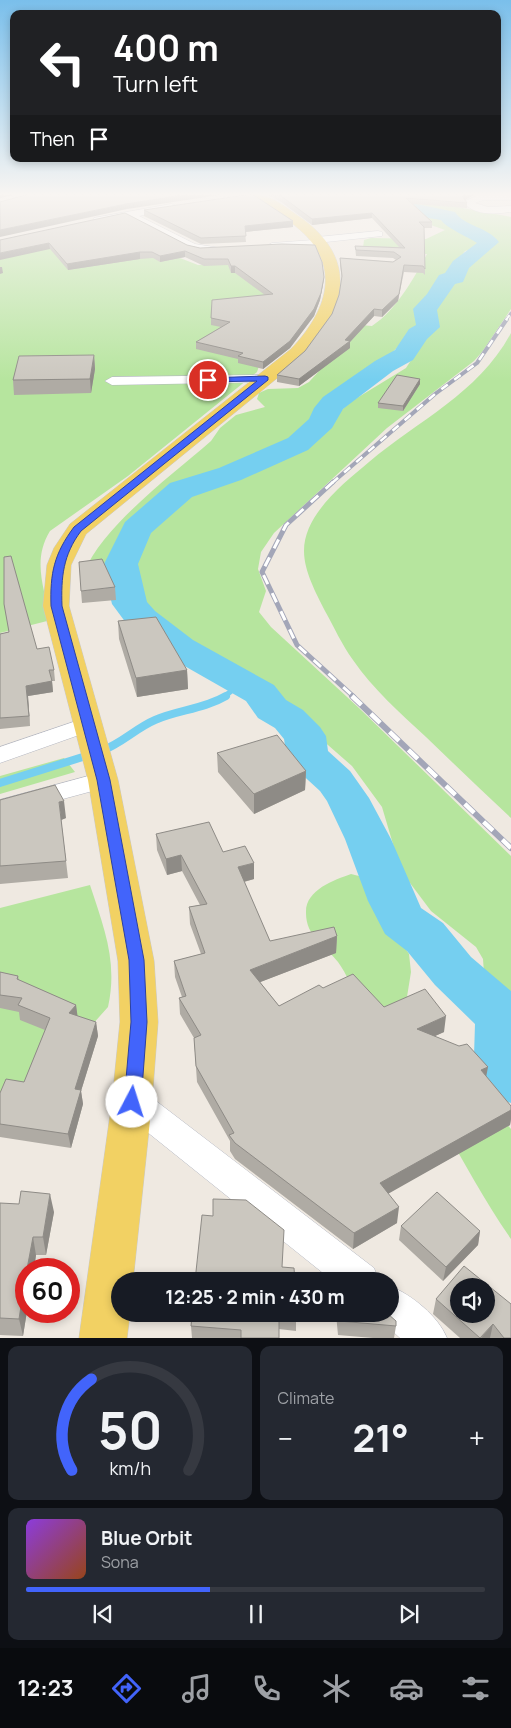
<!DOCTYPE html>
<meta charset="utf-8">
<style>
:root{--surface:#171b24;--page:#242831;--text:#f1f3f6;--muted:#9ea1a6;--line:#363941;--accent:#4264fb}
body{margin:0;font-family:Manrope,sans-serif;background:var(--page);color:var(--text);height:100vh;display:flex;flex-direction:column;font-size:19px;white-space:nowrap}
*{box-sizing:border-box;margin:0}
p{font-size:16px;color:var(--muted)}
.icon{flex:none;width:28px;height:28px;fill:none;stroke:currentColor;stroke-width:2;stroke-linecap:round;stroke-linejoin:round}
.map{position:relative;height:1338px;overflow:hidden}
.panel{display:flex;flex-direction:column;gap:8px;padding:8px;background:#0d0f14;flex:1}
.panel>*{flex:none}
.top-card{position:absolute;left:10px;top:10px;width:491px;height:152px;border-radius:10px;box-shadow:0 2px 8px #0003;background:#202124;color:#fff;overflow:hidden}
.fabs{position:absolute;left:450px;top:1278px;display:grid;gap:10px}
.fabs a{display:grid;place-items:center;width:45px;height:45px;border-radius:50%;background:var(--surface);box-shadow:0 2px 8px #0003;font-size:25px}
.speed{position:absolute;left:15px;top:1258px;display:flex;gap:10px;font-size:25px;font-weight:700;text-align:center}
.speed>*{display:grid;place-content:center;width:65px;height:65px;border-radius:50%;background:var(--surface);box-shadow:0 2px 8px #0003;line-height:1}
.speed .limit{border:8px solid #d22;background:#fff;color:#111}
.pin{position:absolute;display:grid;place-items:center;width:42px;height:42px;color:#fff;margin:-21px;border:2px solid #fff;border-radius:50%;box-shadow:0 1px 5px #0007}
.me{position:absolute;width:55px;margin:-28px;rotate:5deg;stroke-linejoin:round;filter:drop-shadow(0 0 4px #0008)}
.turn{display:flex;align-items:center;gap:18px;height:105px;padding:0 20px;font-size:22px}
.turn .icon{width:65px;height:65px;stroke-width:2.5}
.turn b{display:block;font-size:35px;line-height:42px}
.then{display:flex;align-items:center;height:48px;padding:0 20px;background:#0003;gap:10px;font-size:19px}
.big{font-size:38px;font-weight:700;line-height:1.1}
.panel .widget{flex:1;display:flex;flex-direction:column;justify-content:center;gap:8px;min-width:0;padding:0 18px;border-radius:10px;background:var(--page)}
.panel .dial{align-items:center;gap:0}
.dial svg{height:130px;overflow:visible;fill:none;stroke:var(--line);stroke-width:7;stroke-linecap:round;text-anchor:middle}
.dial text{fill:var(--text);stroke:none}
.song{display:flex;align-items:center;gap:15px}
.cover{width:60px;height:60px;border-radius:8px;background:linear-gradient(135deg,hsl(270 70% 55%),hsl(20 70% 35%))}
.played{height:5px;border-radius:2px;background:linear-gradient(90deg,var(--accent) 40%,var(--line) 40%)}
.keys{display:flex;justify-content:space-around;direction:ltr}
.heat{display:flex;justify-content:space-between;align-items:center;font-size:28px;direction:ltr}
.panel .tiles{flex:1;display:grid;gap:8px;grid-template-columns:1fr 1fr}
.widget:last-child{grid-column:span 2}
.trip{position:absolute;left:111px;top:1272px;width:288px;height:50px;border-radius:25px;background:var(--surface);box-shadow:0 2px 8px #0003;font-weight:700;line-height:50px;text-align:center}
.menu{display:flex;height:80px;justify-content:space-around;align-items:center;background:#090b0e;color:var(--muted)}
.menu .icon{width:35px;height:35px}
.menu .active{color:var(--accent)}
.menu b{font-size:22px;color:var(--text)}
.map>svg:first-child{display:block}
</style>
<div class="map">
<svg width="511" height="1338" viewBox="0 0 511 1338">
<rect width="100%" height="100%" fill="#efe9e1"/>
<path fill="#b6e59e" d="M374 200 436 203 511 217V309L482 352 474 361 387 428 274 533 261 552 258 569 266 591 259 612 271 627 359 708 511 856V1012L494 995 484 973 483 959 476 947 431 911 401 871 382 807 352 766 289 711 151 611 133 589 136 560 148 532 176 500 202 488 257 471 301 451 316 439 329 421 352 401 406 368 421 345 435 328 428 313 441 301 448 283 461 276 460 272 468 268 479 254 494 242 490 236 477 233 452 216Z
M399 207 438 216 448 223 460 226 470 235 482 239 478 247 465 251 421 311 419 317 423 325 410 334 387 358 325 400C314 412 310 429 297 438 244 465 122 490 114 559 113 572 115 585 118 597L106 570 84 572C104 525 172 475 211 441L220 428 236 415 265 407 257 399 259 393 268 389 298 388 309 382 333 356 339 323 372 326C396 310 413 280 427 254L368 252 363 248 364 240 371 238 426 239 445 230 428 224Z
M39 243 144 244 198 265 272 261 260 363 257 372 128 476 50 531C32 560 44 589 51 620L0 633V258Z
M511 333V818C482 791 454 764 426 737 400 713 373 689 353 660 342 645 334 627 325 611 316 593 304 571 304 551 304 514 344 483 369 462 419 420 479 393 511 333Z
M64 758 75 772 0 794V776Z
M351 874 363 877 373 887 380 909 409 954 411 972 406 1003 511 1129V1239C485 1202 465 1163 442 1125 416 1083 387 1043 360 1002 352 989 347 974 338 962 325 945 306 937 306 913 305 890 334 880 351 874Z
M90 885C104 928 118 962 108 1007L0 1128V908Z"/>
<g fill="none" stroke-linecap="round" stroke-linejoin="round">
<path stroke="#75cff0" stroke-width="5.5" d="M224 697 242 682"/>
<path stroke="#75cff0" stroke-width="8" d="M101 751C121 744 136 728 155 720 178 710 204 709 226 696
M0 783 89 755"/>
<path fill="#75cff0" fill-rule="evenodd" d="M342 194H369L455 212C464 226 488 227 499 242L469 268 463 282 455 284 437 310 440 327 427 339 413 360 393 371 343 409 332 428 308 450 241 480 192 497 151 533 138 564 147 602 155 611 193 640 274 685 286 700 303 710 320 727 326 736 328 751 350 771 369 798 391 839 421 908 443 923 471 957 511 991V1103L491 1096 474 1056 475 1024 435 985 407 951 385 934 368 901 345 839 327 801 320 791 296 769 286 752 284 739 275 728 258 718 246 701 167 656 129 627 112 604 105 576 104 564 125 522 170 483 219 468 288 438 309 419 314 408 323 397 375 361 395 350 409 329 416 325 413 309 427 294 439 275 445 273 453 261 477 243C468 237 445 227 441 220 423 217 350 206 342 194Z"/>
<defs>
<path id="minor" d="M482 194H511V200H483L475 203 488 207 511 206V212C495 214 474 216 463 202Z
M171 204 175 205V209L139 216 195 244 220 248V252L188 249 127 218 98 223 93 220 94 218Z
M378 231 382 232V236L326 242 321 246 272 249 266 246 272 243 313 240 318 237Z
M265 375 272 379 270 382 112 385 105 381 112 377Z
M88 717 96 719 99 724 96 729 0 763V747Z
M103 772 111 774 115 780 111 786 0 816V800Z
M132 1087 143 1091 374 1268 379 1281H333L121 1111 116 1101 121 1091Z
M390 1286C412 1295 438 1316 447 1338H400L377 1317 376 1314H390Z"/>
<path id="major" d="M249 194C270 194 280 203 297 215 358 256 349 307 303 357L86 534 71 565 69 606 118 780 154 961 158 1022 152 1101 133 1281H120V1314H130L127 1338H79L112 1101 120 1022 118 961 88 780 43 606 47 565 54 548 70 524 291 349C331 307 343 260 290 222 278 213 258 206 249 194Z"/>
</defs>
<use href="#minor" stroke="#b4b7c1" stroke-width="1"/>
<use href="#major" stroke="#c9c9c9" stroke-width="1"/>
<use href="#minor" fill="#fff" fill-rule="evenodd"/>
<use href="#major" fill="#f2d163" fill-rule="evenodd"/>
<defs>
<path id="rail-far3" d="M506 320 511 313"/>
<path id="rail-far2" d="M332 483 435 394 477 363 507 319"/>
<path id="rail-far1" d="M333 482 286 525 262 572 297 645 354 697"/>
<path id="rail" d="M352 696 511 848"/>
</defs>
<use href="#rail-far3" stroke="#a3a6b8" stroke-width="3"/>
<use href="#rail-far2" stroke="#a3a6b8" stroke-width="4"/>
<use href="#rail-far1" stroke="#a3a6b8" stroke-width="5"/>
<use href="#rail" stroke="#a3a6b8" stroke-width="6"/>
<use href="#rail-far3" stroke="#fff" stroke-width="2" stroke-dasharray="6" stroke-linecap="butt"/>
<use href="#rail-far2" stroke="#fff" stroke-width="2.5" stroke-dasharray="8" stroke-linecap="butt"/>
<use href="#rail-far1" stroke="#fff" stroke-width="3" stroke-dasharray="10" stroke-linecap="butt"/>
<use href="#rail" stroke="#fff" stroke-width="4.5" stroke-dasharray="13" stroke-linecap="butt"/>
</g>
<path fill="#afaba4" d="M266 194H475L474 195 465 200 467 203V208L413 204 432 222V228H424L425 269V275L423 273 404 272 398 301 382 317 374 316 350 342V348L299 386 277 382V375L305 351 332 314 339 295 342 280 340 265V258L393 262 396 260 393 258 356 256 355 246 399 247 372 218 312 225 281 202Z
M144 210 293 221V227L245 232 246 242 201 244 144 216Z
M0 240 187 245 324 277 323 284 320 300 314 316 290 348 263 369 238 363V359L196 349V342L221 327 211 325V318L265 295 235 273H231L228 265 204 266 185 257 160 262 153 258 140 259 68 270 50 249Z
M94 355 95 369 91 393 14 395 13 380Z
M420 379V384L403 411 378 408V403Z
M115 587 116 600 82 603 81 591Z
M4 604 37 649 54 670 55 681H52L53 692 28 696 30 726 0 729V634L9 632Z
M118 621 187 670 188 689 137 697 119 639Z
M217 753 306 771 305 790 254 814 218 772Z
M0 800 66 818 61 820 68 878 0 884Z
M156 834 223 852 254 879 244 882 270 941 337 936 336 953 260 982 279 1006 323 988 384 1007 444 1032 435 1036 486 1076 511 1106V1119L510 1125 388 1193 397 1223 353 1249 235 1159 230 1151V1141L197 1082 194 1038 180 1014 179 998 182 997 175 977 174 961 201 954 190 924 189 907 200 905 182 871 167 875 157 850Z
M0 972 18 976 19 980 76 1005 77 1016 96 1022 98 1036 81 1091 83 1104 71 1148 0 1137V1093L24 1082 45 1030 20 1020 19 1012 0 1008Z
M0 1203 54 1212 46 1255H36L23 1336 0 1335Z
M401 1226 480 1231 478 1245 443 1281 399 1240Z
M436 1299 511 1304V1338H460L433 1314Z
M192 1314H296V1331L279 1329V1338H192L191 1326Z
M336 1314H388L396 1326 394 1338H373L338 1335Z"/>
<path fill="#8e8b86" d="M0 194H20L0 198Z
M189 194H226L127 209 0 237V230L126 204Z
M466 194H475L474 195 461 202 462 196Z
M372 213V218L312 225V219Z
M293 221V227L245 232V226Z
M49 243 50 249 0 260V253Z
M185 251V257L160 262V256Z
M140 252V259L68 270 67 264Z
M404 265 398 301 382 317V310Z
M231 266H235V273H231Z
M0 267H2L3 273 0 274Z
M324 277 323 284 320 300 314 316 290 348 263 369V362Z
M374 309V316L350 342V348L299 386V379L345 340Z
M94 355 95 369 91 393 90 379Z
M420 379V384L403 411V406Z
M187 670 188 689 137 697 136 678Z
M52 681 53 692 28 696 30 726 26 686Z
M306 771 305 790 254 814V794Z
M64 801 66 818 61 820 68 878 59 802Z
M181 855 182 871 167 875 166 859Z
M254 863V879L239 883 238 867Z
M337 936 336 953 250 986V970Z
M76 1005 78 1019 69 1013Z
M446 1016 444 1032 415 1045 417 1029Z
M96 1022 98 1036 81 1091 83 1104 71 1148 68 1134 75 1089Z
M488 1067 485 1083 481 1070Z
M511 1110V1119L510 1125 379 1199 380 1183Z
M50 1194 54 1212 46 1255 43 1237Z
M399 1207 397 1223 353 1249 354 1233Z
M480 1231 478 1245 443 1281 446 1267Z
M33 1237 36 1255 34 1269H27Z
M26 1275V1311H27L23 1336 19 1319Z
M493 1324 490 1338H481Z"/>
<path fill="#cbc7bf" stroke="#8e8b86" fill-rule="evenodd" d="M29 194H189L126 204 0 230V202Z
M252 194 293 221 245 226 246 236 201 238 144 210Z
M277 194H466L462 196 467 203 406 198 432 222H419L424 227 425 269 423 266 404 265 399 294 382 310 374 309 345 340 350 341 299 379 277 375 305 351 332 314 339 295 342 276 340 258 393 262 401 257 394 252 356 250 355 246 405 248 372 213 312 219 281 196Z
M125 213 187 245 200 248 282 244 315 245 322 262 324 277 321 293 314 309 290 341 263 362 238 356 243 353 196 342 230 322 211 318 212 300 273 294 235 266H231L228 259H204L185 251 160 256 152 252H140L67 264 49 243 0 253V240Z
M94 355 90 379 13 380 19 356Z
M397 375 420 379 403 406 378 403Z
M11 556 37 649 49 647 54 670H49L52 681 26 686 29 716 0 718V634L9 632 4 604V557Z
M102 559 115 587 81 591 79 562Z
M156 617 187 670 136 678 118 621Z
M277 735 306 771 254 794 217 753Z
M55 785 64 801 59 802 66 861 0 866V800Z
M209 822 223 852 245 846 254 863 238 867 270 941 334 927 337 936 250 970 279 1006 319 985 323 988 353 974 384 1007 425 989 446 1016 417 1029 459 1046 467 1044 488 1067 481 1070 511 1106V1110L380 1183 399 1207 354 1233 235 1143 229 1135 234 1133 196 1066 194 1038 201 1035 179 998 186 996 174 961 205 953 189 907 207 904 181 855 166 859 156 834Z
M0 972 18 976 17 979 76 1005 69 1013 96 1022 75 1089 81 1090 68 1134 0 1124V1093L6 1079 24 1082 50 1018 18 1005 22 998 0 995Z
M21 1191 50 1194 43 1237H33L27 1269H26V1275L19 1319 0 1318V1203L19 1204Z
M437 1192 480 1231 446 1267 401 1226Z
M213 1199 246 1200 284 1230 282 1267 294 1268 295 1281H195L202 1215 213 1216Z
M464 1266 511 1304V1338H504L493 1324 480 1338 436 1299ZM459 1286H486V1314H459Z
M192 1314H296V1317L279 1315V1338H241V1330L191 1326Z
M338 1314H388L396 1321V1326L339 1321Z"/>
<linearGradient id="sky" x2="0" y2="1"><stop stop-color="#7abfeb"/><stop offset="0.51" stop-color="#f8f5f2"/><stop offset="1" stop-color="#f8f5f2" stop-opacity="0"/></linearGradient>
<rect width="511" height="381" fill="url(#sky)"/>
<path fill="#4264fb" stroke="#2b41a3" d="M265 376 268 377V380L81 531C63 555 61 577 62 606L110 780 144 960 147 1022 141 1102 138 1107 132 1109 126 1107 124 1102 131 1022 129 960 97 780 51 606C50 573 54 554 74 527L257 381 208 382 204 380 205 378Z"/>
</svg>
<div class="fabs">
<a><svg class="icon" aria-label="sound" viewBox="0 0 24 24"><path d="M4 9h4l5-4v14l-5-4H4zM17 9q2 3 0 6"/></svg></a>
</div>
<div class="speed"><div class="limit">60</div></div>
<div class="pin" style="left:208px;top:380px;background:#d93025"><svg class="icon" aria-label="arrive" viewBox="0 0 24 24"><path d="M6 21V4h12l-3 4 3 4H6"/></svg></div>
<svg class="me" style="left:132px;top:1102px" viewBox="-20 -20 40 40"><circle r="19" fill="#fff"/><path d="M0-13L10 11 0 6-10 11z" fill="#4264fb"/></svg>
<div class="trip">12:25 · 2 min · 430 m</div>
<div class="top-card">
<div class="turn"><svg class="icon" aria-label="left" viewBox="0 0 24 24"><path d="M17 20v-9H6M10 6l-5 5 5 5"/></svg><div><b>400 m</b>Turn left</div></div>
<div class="then">Then<svg class="icon" aria-label="arrive" viewBox="0 0 24 24"><path d="M6 21V4h12l-3 4 3 4H6"/></svg></div>
</div>
</div>
<section class="panel">
<div class="tiles">
<div class="widget dial"><svg viewBox="0 0 100 80">
<path d="M14 69A42 42 0 1 1 86 69"/>
<path d="M14 69A42 42 0 0 1 26 13" stroke="#4264fb"/>
<text x="50" y="56" font-size="32" font-weight="700">50</text>
<text x="50" y="72" font-size="11">km/h</text>
</svg></div>
<div class="widget"><p>Climate</p>
<div class="heat"><a>−</a><b class="big">21°</b><a>+</a></div>
</div>
<div class="widget">
<div class="song"><i class="cover"></i><div><b>Blue Orbit</b><p>Sona</p></div></div>
<div class="played"></div>
<div class="keys"><svg class="icon" aria-label="previous" viewBox="0 0 24 24"><path d="M18 5L8 12l10 7zM5 5v14"/></svg><svg class="icon" aria-label="pause" viewBox="0 0 24 24"><path d="M8 5v14M16 5v14"/></svg><svg class="icon" aria-label="next" viewBox="0 0 24 24"><path d="M6 5l10 7-10 7zM19 5v14"/></svg></div>
</div>
</div>
</section>
<nav class="menu">
<b>12:23</b>
<svg class="icon active" aria-label="directions" viewBox="0 0 24 24"><path d="M12 3l9 9-9 9-9-9zM9 14v-3h6M13 9l2 2-2 2"/></svg>
<svg class="icon" aria-label="music" viewBox="0 0 24 24"><path d="M9 18V5l10-2v13"/><circle cx="6" cy="18" r="3"/><circle cx="16" cy="16" r="3"/></svg>
<svg class="icon" aria-label="phone" viewBox="0 0 24 24"><path d="M5 4h4l2 5-3 2q2 4 5 5l2-3 5 2v4C11 20 4 13 5 4z"/></svg>
<svg class="icon" aria-label="climate" viewBox="0 0 24 24"><path d="M12 3v18M4 7l16 10M4 17L20 7"/></svg>
<svg class="icon" aria-label="car" viewBox="0 0 24 24"><path d="M5 17H2v-5l4-1 3-4h7l3 4 3 1v5h-3M9 17h6M6 11h13"/><circle cx="7" cy="17" r="2"/><circle cx="17" cy="17" r="2"/></svg>
<svg class="icon" aria-label="filters" viewBox="0 0 24 24"><path d="M4 7h16M4 17h16"/><circle cx="9" cy="7" r="2"/><circle cx="15" cy="17" r="2"/></svg>
</nav>
